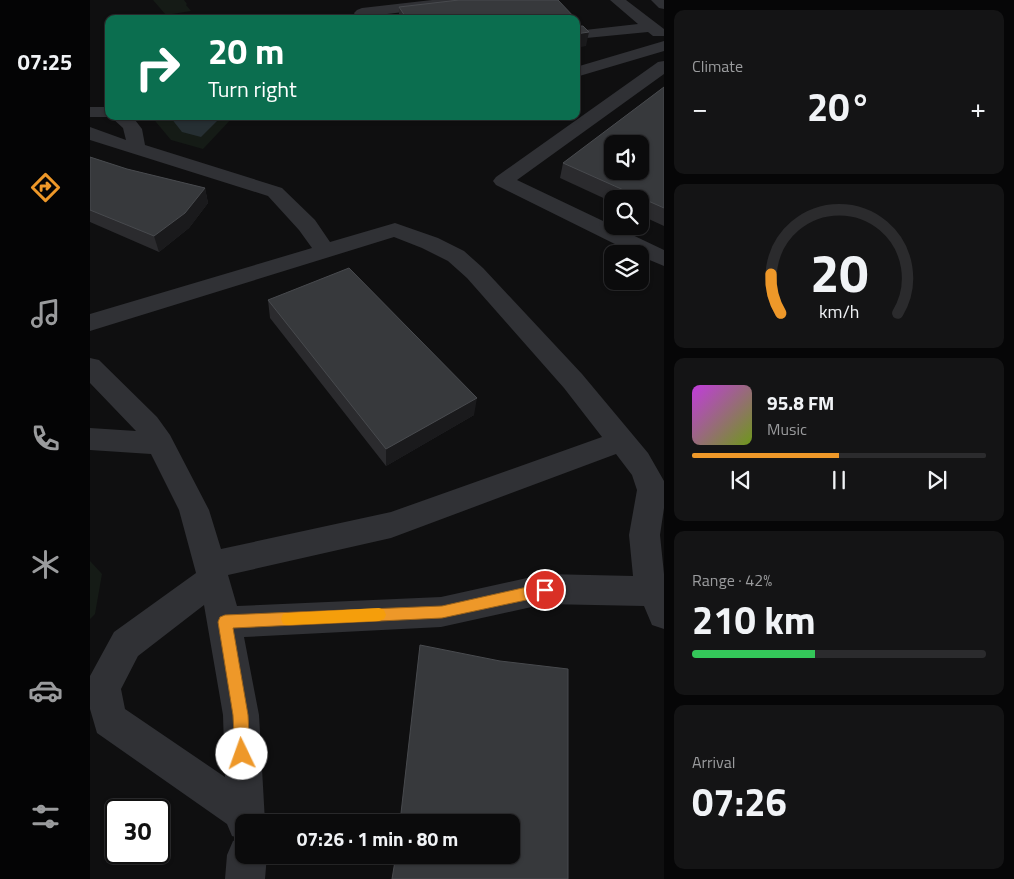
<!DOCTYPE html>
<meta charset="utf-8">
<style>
:root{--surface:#0b0b0c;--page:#141415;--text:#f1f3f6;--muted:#9a9b9d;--line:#2b2b2d;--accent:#ee9829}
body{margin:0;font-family:"Titillium Web",sans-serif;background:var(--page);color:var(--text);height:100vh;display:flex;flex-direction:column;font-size:19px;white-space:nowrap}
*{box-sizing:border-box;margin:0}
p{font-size:16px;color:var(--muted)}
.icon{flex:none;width:28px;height:28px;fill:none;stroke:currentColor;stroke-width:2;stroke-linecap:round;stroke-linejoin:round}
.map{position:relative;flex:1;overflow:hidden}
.side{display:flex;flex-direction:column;gap:10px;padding:10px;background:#060607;width:350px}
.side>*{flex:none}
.banner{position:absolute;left:15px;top:15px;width:475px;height:105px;border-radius:10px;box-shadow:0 1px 4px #0004,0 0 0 1px var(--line);background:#0b6e4f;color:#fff;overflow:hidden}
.buttons{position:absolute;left:514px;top:135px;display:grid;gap:10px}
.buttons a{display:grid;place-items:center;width:45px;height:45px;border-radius:10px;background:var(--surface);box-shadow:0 1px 4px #0004,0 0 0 1px var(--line);font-size:25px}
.speed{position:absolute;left:15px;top:799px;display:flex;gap:10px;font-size:25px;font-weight:700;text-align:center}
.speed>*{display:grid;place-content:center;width:65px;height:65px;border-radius:50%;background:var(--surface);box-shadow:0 1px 4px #0004,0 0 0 1px var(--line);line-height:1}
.speed .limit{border:2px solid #111;border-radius:8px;background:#fff;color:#111}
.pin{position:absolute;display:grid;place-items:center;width:42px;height:42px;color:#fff;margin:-21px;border:2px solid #fff;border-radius:50%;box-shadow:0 1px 5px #0007}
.me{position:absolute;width:55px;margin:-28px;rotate:357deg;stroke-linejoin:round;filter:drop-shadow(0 0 4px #0008)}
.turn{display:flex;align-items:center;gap:18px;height:105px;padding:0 20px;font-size:22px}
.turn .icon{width:65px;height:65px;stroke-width:2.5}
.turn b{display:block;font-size:35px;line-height:42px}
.big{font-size:38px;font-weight:700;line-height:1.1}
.side .card{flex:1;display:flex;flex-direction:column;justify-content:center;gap:8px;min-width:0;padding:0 18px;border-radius:10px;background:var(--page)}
.side .dial{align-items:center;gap:0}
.dial svg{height:130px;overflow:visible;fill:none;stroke:var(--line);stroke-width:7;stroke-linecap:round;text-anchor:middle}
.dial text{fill:var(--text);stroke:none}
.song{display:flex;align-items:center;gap:15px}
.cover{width:60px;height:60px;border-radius:8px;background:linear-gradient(135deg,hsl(290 70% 55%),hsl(80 70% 35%))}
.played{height:5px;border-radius:2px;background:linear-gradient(90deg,var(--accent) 50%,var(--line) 50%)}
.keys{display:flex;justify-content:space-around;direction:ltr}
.heat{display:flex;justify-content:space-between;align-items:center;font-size:28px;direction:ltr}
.charge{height:8px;border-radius:4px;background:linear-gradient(90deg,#34c759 42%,var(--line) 0)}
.trip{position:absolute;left:145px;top:814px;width:285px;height:50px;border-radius:10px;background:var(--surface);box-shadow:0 1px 4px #0004,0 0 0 1px var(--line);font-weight:700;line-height:50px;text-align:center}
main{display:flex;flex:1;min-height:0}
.dock{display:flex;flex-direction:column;width:90px;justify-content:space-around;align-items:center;background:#040405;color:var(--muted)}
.dock .icon{width:35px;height:35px}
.dock .selected{color:var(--accent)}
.dock b{font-size:22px;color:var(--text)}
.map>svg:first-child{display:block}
</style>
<main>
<nav class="dock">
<b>07:25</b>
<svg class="icon selected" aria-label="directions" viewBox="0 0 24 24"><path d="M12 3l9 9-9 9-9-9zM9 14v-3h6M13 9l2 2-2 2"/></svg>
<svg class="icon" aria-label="music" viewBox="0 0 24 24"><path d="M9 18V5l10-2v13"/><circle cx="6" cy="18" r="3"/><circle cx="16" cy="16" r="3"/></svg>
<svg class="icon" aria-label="phone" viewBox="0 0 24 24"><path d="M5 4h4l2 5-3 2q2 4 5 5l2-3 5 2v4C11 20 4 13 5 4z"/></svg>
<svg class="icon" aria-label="climate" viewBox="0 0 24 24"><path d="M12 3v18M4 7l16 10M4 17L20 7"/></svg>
<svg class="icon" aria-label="car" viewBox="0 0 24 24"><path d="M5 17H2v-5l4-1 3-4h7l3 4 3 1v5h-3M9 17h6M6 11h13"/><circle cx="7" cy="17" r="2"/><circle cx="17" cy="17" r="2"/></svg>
<svg class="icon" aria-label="filters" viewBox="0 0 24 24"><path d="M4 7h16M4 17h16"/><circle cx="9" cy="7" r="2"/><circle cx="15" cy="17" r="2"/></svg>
</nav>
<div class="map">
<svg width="574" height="879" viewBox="0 0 574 879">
<rect width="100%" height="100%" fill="#0f0f10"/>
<path fill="#151b16" d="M63 0H94L97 4 96 5 101 11 76 15Z
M61 116H144L113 149 81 140Z
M0 561 12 574 5 614 0 619Z"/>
<path fill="#262f33" d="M82 116H132L111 137 92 132 81 118Z"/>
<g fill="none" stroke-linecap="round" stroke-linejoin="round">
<path fill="#303135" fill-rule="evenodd" d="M342 0H385L383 3 378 4 281 16 282 19H267L264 13 267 10 272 8Z
M520 0H536L574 29V36H563L558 32 486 39V31L548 24Z
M561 0H574V9L569 8Z
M574 41V51L486 77V67Z
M574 61V74L427 180 574 250V266L550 256V254H545L406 185 403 181 406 177 568 62Z
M0 107H19V116H42L52 129 55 145 192 188 225 220 240 242 305 223 348 238 374 251 393 268 492 374 558 453 574 481V508L570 535 574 574V629L562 625 554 606 455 604 351 627 154 637 169 715 175 822H154V855H177L175 879H135L137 855 143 841 149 838 142 836 137 824 7 733 0 709V676L24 632 106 573 89 510 61 454 0 450V428L46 431 0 383V358L9 360 67 417 80 435 119 510 131 549 301 512 512 437 474 388 377 278 358 261 332 248 304 237 0 331V314L222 248 209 230 178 196 0 140V127L36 140 33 128 21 117H0ZM526 454 542 475 547 490 539 535 543 576 455 574 351 597 147 606 138 575 301 538ZM114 605 133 715 135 777 35 709 31 689 48 656Z"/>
</g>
<path fill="#2b2b2e" d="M309 7 486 19H309Z
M574 87V226L550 215V199H522V202L470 178 473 163Z
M0 157 37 169 115 188 118 203 99 228 69 252 0 222Z
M178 300 384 415 296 466 180 318Z"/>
<path fill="#1a1a1c" d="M499 32 496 46 486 48V34Z
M115 188 118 203 99 228 69 252 64 236Z
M387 398 384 415 296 466V449Z"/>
<path fill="#37393c" stroke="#484a4e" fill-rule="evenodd" d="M369 0H468L486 19H317L309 7Z
M486 19 487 20 488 26H493L499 32 486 34Z
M574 87V208L473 163ZM522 144H550V171H522Z
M0 157 37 169 115 188 95 213 64 236 0 210Z
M259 268 387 398 296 449 178 300Z
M330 645 410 661 478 669V879H302L306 855H421V822H310Z"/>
<path fill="#ee9829" stroke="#9b631b" d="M455 583 459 585 461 590 459 594 455 596 352 618 143 628 158 715 160 754 158 760 152 762 147 760 145 754 143 715 128 622 130 617 135 615 352 606Z"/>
<path fill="#f59e0b" d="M289 608 294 610 296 615 294 619 289 621 198 625 193 624 191 619 193 614 198 613Z"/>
</svg>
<div class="buttons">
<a><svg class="icon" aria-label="sound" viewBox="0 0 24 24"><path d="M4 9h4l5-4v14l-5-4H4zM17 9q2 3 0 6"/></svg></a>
<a><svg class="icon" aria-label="search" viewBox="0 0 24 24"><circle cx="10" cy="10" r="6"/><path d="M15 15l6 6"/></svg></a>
<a><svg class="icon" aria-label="layers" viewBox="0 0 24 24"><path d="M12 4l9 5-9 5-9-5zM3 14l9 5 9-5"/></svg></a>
</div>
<div class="speed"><div class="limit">30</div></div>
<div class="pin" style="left:455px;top:590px;background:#d93025"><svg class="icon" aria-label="arrive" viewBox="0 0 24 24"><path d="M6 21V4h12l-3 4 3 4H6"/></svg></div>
<svg class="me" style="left:152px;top:754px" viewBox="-20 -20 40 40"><circle r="19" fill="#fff"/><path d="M0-13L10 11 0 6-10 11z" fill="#ee9829"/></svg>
<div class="trip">07:26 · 1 min · 80 m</div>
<div class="banner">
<div class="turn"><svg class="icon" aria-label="right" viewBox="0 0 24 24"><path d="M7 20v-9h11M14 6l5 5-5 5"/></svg><div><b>20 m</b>Turn right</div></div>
</div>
</div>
<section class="side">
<div class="card"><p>Climate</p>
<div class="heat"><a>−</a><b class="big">20°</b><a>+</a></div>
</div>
<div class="card dial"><svg viewBox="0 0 100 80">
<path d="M14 69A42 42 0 1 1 86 69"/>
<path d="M14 69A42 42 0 0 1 8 45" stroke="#ee9829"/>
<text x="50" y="56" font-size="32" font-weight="700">20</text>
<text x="50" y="72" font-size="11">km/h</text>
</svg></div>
<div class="card">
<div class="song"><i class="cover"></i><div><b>95.8 FM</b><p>Music</p></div></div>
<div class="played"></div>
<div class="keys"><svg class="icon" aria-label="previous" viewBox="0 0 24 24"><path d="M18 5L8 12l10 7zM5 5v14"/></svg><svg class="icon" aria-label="pause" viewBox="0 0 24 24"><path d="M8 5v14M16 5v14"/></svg><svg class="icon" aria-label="next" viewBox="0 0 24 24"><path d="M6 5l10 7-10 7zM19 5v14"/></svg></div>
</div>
<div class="card"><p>Range · 42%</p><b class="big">210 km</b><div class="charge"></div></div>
<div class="card"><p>Arrival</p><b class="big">07:26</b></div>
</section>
</main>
